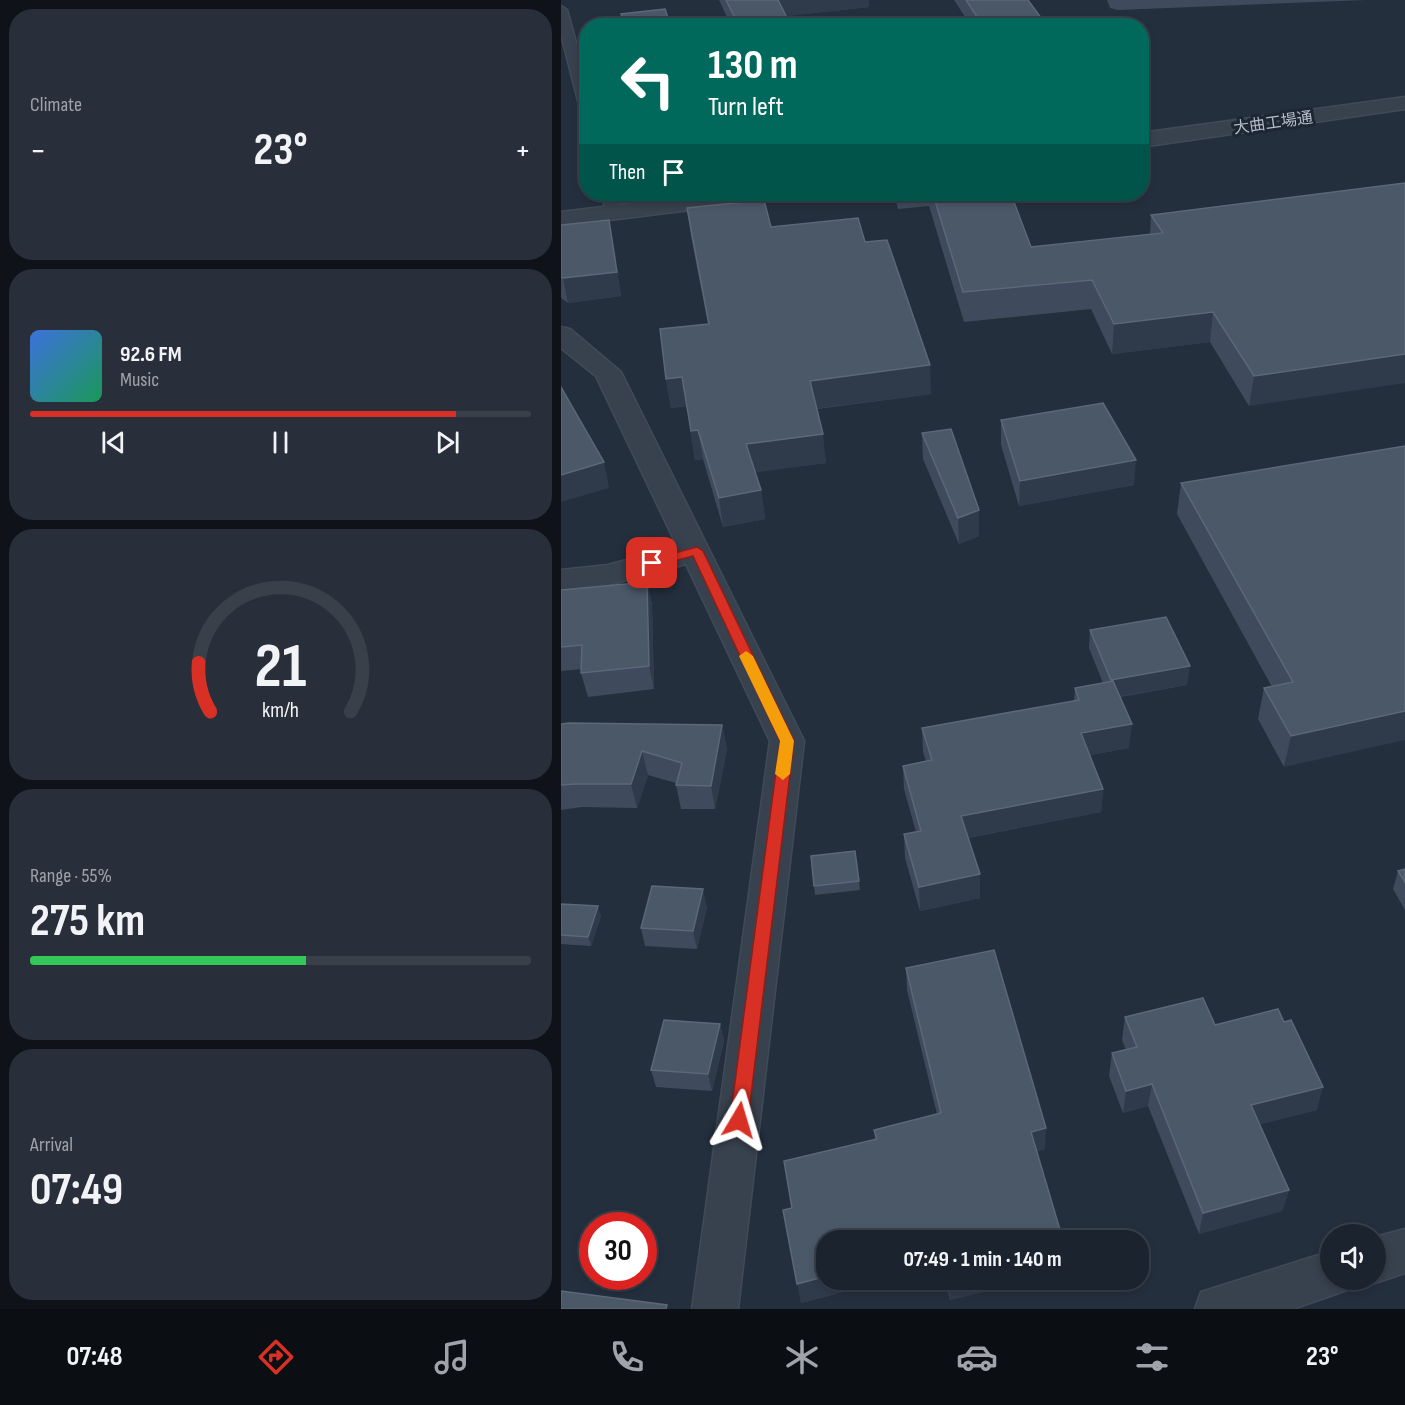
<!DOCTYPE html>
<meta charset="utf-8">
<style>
:root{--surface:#1b232e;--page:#282f3a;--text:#f1f3f6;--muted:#a0a4aa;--line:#39404a;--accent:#d93025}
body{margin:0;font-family:"Sofia Sans Condensed","Noto Sans JP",sans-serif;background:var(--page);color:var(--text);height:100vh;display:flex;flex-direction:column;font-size:22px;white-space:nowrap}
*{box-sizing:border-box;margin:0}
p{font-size:20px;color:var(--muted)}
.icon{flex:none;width:33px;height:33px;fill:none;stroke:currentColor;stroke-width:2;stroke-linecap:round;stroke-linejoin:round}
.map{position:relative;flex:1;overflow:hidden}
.details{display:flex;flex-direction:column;gap:9px;padding:9px;background:#0f1319;width:561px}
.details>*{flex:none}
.banner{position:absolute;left:18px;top:18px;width:570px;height:183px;border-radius:24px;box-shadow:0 3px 9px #0003,0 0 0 2px var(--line);background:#00695c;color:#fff;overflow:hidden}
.controls{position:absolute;left:759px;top:1224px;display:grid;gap:12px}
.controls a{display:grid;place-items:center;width:66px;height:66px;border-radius:50%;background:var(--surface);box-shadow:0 3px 9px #0003,0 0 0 2px var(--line);font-size:30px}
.speed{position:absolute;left:18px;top:1212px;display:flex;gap:12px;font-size:30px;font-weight:700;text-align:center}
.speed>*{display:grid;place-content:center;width:78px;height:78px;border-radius:50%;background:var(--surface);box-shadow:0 3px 9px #0003,0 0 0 2px var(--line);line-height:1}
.speed .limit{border:9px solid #d22;background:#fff;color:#111}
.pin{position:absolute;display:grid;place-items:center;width:51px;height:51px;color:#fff;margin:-26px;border-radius:12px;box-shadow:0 3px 9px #0006}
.me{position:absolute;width:66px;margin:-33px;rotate:7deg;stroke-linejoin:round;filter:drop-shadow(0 0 4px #0008)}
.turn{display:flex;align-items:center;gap:21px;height:126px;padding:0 30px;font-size:27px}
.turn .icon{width:78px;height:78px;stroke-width:2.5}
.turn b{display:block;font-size:42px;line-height:51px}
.then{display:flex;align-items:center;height:57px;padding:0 30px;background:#0003;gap:12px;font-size:22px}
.big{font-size:45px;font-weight:700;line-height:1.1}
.details .card{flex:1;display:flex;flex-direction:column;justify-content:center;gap:9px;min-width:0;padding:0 21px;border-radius:24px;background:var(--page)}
.details .dial{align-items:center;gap:0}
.dial svg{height:156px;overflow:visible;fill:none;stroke:var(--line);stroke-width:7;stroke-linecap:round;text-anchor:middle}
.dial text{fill:var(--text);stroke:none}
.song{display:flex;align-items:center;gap:18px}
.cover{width:72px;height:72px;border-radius:9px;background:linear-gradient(135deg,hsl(220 70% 55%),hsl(150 70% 35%))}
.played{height:6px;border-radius:3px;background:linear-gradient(90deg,var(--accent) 85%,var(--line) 85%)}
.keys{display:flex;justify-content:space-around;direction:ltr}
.heat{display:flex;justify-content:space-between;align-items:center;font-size:33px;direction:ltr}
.charge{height:9px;border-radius:4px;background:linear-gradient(90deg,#34c759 55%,var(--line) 0)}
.trip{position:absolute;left:255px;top:1230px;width:333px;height:60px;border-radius:24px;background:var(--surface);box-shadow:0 3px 9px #0003,0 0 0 2px var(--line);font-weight:700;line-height:60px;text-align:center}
.menu{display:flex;height:96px;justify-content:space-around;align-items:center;background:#0b0e12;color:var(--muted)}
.menu .icon{width:42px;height:42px}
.menu .active{color:var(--accent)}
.menu b{font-size:27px;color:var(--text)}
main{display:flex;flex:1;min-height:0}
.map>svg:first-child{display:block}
</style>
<main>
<section class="details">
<div class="card"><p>Climate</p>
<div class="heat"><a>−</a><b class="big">23°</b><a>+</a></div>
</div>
<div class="card">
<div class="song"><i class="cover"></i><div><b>92.6 FM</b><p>Music</p></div></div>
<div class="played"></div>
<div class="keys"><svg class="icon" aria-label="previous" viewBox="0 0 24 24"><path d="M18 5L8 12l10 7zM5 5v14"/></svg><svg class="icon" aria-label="pause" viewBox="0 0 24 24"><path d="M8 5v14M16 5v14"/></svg><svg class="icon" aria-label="next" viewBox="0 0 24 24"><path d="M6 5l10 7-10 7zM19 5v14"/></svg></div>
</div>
<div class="card dial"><svg viewBox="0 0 100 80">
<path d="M14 69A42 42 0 1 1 86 69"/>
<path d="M14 69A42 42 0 0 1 8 44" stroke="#d93025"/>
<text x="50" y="56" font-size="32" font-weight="700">21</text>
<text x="50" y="72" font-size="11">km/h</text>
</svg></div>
<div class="card"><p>Range · 55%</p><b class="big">275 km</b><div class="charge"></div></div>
<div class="card"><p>Arrival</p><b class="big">07:49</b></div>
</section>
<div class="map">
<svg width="844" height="1309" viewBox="0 0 844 1309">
<rect width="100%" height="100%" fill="#242f3e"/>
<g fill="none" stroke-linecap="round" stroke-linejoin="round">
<defs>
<path id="service" d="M0 6 6 10 26 82V113L19 109 0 34Z
M40 194H54L60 214 57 217H47Z"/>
<path id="minor" d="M0 327 9 329 60 372 243 741 177 1309H131L209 741 125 564 47 585 0 592V570L47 565 116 546 35 376 0 348Z
M844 1229V1273L814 1283 806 1280H814V1237Z
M770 1251V1280H791L786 1290 732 1309H634L640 1292Z"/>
<path id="tertiary" d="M844 97V109L580 147V133Z
M149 194H213L209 199 201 201 0 226V212Z"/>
</defs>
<use href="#service" stroke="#414a57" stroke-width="3"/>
<use href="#minor" stroke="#414a57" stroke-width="3"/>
<use href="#tertiary" stroke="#414a57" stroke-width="3"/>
<use href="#service" fill="#38414e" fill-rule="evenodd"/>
<use href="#minor" fill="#38414e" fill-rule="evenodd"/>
<use href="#tertiary" fill="#38414e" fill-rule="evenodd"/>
</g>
<path fill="#3f4b5c" d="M158 0H308V7L225 16 230 26H170Z
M393 0H467L486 26H410Z
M546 0H805L557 10 549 8Z
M844 183 688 406 649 342 551 354 530 309 403 322 368 206 337 209 333 194H450L470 247 589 234 590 215Z
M126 208 210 227 304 242 370 394 256 409 265 463 194 472 200 490 204 519 162 527 142 459 134 460 126 406 110 408 105 379 147 324 130 236Z
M48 220 60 296 7 303 0 298V225Z
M440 420 573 485 458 506 440 445Z
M361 433 418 510V536L398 544 362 459Z
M844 446 723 767 697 719 703 688 711 687 616 514 620 483Z
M86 582 91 605 93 689 27 697 20 673 21 669 0 671V590Z
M529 630 626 685 559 697 568 748 529 755 542 789 540 812 407 838 419 874V898L359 911 344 858 343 834 355 832 343 789 342 766 365 761 362 752 361 728 513 701 514 688 542 683 528 648Z
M0 724 161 725 166 749 154 809H120L115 785V783L87 775 76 808 21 807 0 810Z
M294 851 299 890 254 895 250 856Z
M844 869V910L832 889 837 871Z
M0 904 40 916 30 946 0 944Z
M146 907 136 949 84 946 80 928Z
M345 968 484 1149 476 1151 266 1240V1280H329L240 1303 231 1208 314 1139 313 1130 376 1114 346 990Z
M564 1017 654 1025 756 1110 698 1124 728 1190 721 1211 638 1234 587 1106 562 1113 548 1076 551 1053 565 1050 561 1040Z
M159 1024 163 1041 151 1091 95 1087 90 1070Z
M384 1280H472L389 1300Z"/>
<path fill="#2f3b4b" d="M215 0H308V7L217 17Z
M48 220 60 296 7 303 2 278Z
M652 312 649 342 551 354 553 324Z
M844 354V383L688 406 693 376Z
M369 365 370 394 251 409 249 381Z
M121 377 126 406 110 408 105 379Z
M137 430 142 459 134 460 130 431Z
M262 434 265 463 189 473 185 444Z
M575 460 573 485 458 506 459 481Z
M43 462 48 488 0 502V475Z
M200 490 204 519 162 527 158 498Z
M418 510V536L398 544 397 518Z
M86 582 91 605 93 689 88 666Z
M629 666 626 685 548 698 550 680Z
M844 711V740L723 767 730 736Z
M571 724 568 748 518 757 520 733Z
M161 725 166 749 154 809 150 786Z
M81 751 87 775 76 808 70 784Z
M542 789 540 812 400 839V816Z
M419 874V898L359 911 358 887Z
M142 889 146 907 136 949 132 931Z
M37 906 40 916 30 946 27 937Z
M159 1024 163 1041 151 1091 147 1074Z
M591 1084 587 1106 562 1113 565 1091Z
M762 1087 756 1110 685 1128 690 1105Z
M485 1128 484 1149 469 1152 470 1132Z
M728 1190 721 1211 638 1234 642 1213Z
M266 1276V1280H329L240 1303 236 1284Z
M395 1280H472L389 1300 388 1281Z"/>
<path fill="#4b5868" stroke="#5c6777" stroke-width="1.5" d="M165 0H217L230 26H178Z
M405 0H467L486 26H422Z
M104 9 110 26H64L60 14Z
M844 183V354L693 376 652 312 553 324 531 280 402 292 372 194H450L470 247 602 233 590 215Z
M336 194H363L337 196Z
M203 200 210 227 297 218 304 242 326 240 369 365 249 381 262 434 185 444 200 490 158 498 137 430 130 431 121 377 105 379 99 329 148 324 126 208Z
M48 220 56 272 2 278 0 277V225Z
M0 387 43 462 0 475Z
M542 403 575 460 459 481 440 420Z
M390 429 418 510 397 518 361 433Z
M844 446V711L730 736 703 688 732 682 620 483Z
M86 582 88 666 20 673 21 645 0 647V590Z
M605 617 629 666 550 680 529 630Z
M552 681 571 724 520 733 542 789 400 816 419 874 358 887 343 834 360 831 342 766 371 760 361 728 518 700 514 688Z
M8 723 161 725 150 786 115 785 121 763 81 751 70 784H15L0 785V724Z
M294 851 298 881 253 886 250 856Z
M844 869V882L837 871Z
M91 886 142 889 132 931 80 928Z
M0 904 37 906 27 937 0 935Z
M433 950 485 1128 470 1132 502 1240H266V1276L236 1284 222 1210 231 1208 223 1161 316 1139 313 1130 380 1113 345 968Z
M642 998 654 1025 717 1009 723 1022 730 1020 762 1087 690 1105 728 1190 642 1213 591 1084 565 1091 551 1053 576 1047 564 1017Z
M103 1020 159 1024 147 1074 90 1070Z
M0 1291 106 1305 105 1309H0Z"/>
<path fill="#d93025" stroke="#8d1f18" stroke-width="1.5" d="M136 547 142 551 233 741 187 1120 184 1126 178 1128 172 1126 169 1120 219 741 132 556 91 567 85 563 87 560Z"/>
<path fill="#f59e0b" d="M185 651 192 656 233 741 229 774 222 780 214 774 219 741 178 656Z"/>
<g text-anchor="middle" stroke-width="6" stroke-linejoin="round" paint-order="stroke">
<g font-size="16" fill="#b4bcc9" stroke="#1d2633">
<text transform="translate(712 122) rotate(-8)" y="6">大曲工場通</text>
</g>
</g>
</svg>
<div class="controls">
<a><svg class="icon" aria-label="sound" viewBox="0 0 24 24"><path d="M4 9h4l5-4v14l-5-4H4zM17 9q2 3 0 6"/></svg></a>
</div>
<div class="speed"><div class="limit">30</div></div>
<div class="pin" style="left:91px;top:563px;background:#d93025"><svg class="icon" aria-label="arrive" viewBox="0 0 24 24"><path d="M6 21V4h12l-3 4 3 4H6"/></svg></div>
<svg class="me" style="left:178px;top:1120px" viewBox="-20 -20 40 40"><path d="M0-17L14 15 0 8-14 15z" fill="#d93025" stroke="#fff" stroke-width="4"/></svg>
<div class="trip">07:49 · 1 min · 140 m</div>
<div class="banner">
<div class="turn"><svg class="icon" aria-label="left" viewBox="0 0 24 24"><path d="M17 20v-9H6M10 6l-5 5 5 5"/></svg><div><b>130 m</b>Turn left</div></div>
<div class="then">Then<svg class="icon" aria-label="arrive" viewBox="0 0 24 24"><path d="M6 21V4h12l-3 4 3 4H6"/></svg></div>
</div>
</div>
</main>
<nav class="menu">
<b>07:48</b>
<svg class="icon active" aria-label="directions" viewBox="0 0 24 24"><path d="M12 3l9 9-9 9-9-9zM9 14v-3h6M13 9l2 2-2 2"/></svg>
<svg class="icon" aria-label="music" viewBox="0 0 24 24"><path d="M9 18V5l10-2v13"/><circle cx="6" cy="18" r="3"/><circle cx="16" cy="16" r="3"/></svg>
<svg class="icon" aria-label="phone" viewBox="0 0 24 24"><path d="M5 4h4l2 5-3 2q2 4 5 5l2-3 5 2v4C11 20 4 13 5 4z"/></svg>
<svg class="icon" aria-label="climate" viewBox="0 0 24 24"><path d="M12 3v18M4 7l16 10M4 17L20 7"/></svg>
<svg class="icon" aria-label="car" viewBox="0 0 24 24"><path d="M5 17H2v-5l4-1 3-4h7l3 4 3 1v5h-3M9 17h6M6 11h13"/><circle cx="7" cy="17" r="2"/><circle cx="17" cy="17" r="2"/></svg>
<svg class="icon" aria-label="filters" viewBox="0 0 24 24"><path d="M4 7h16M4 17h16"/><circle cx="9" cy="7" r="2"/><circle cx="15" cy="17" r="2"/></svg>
<b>23°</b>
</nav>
